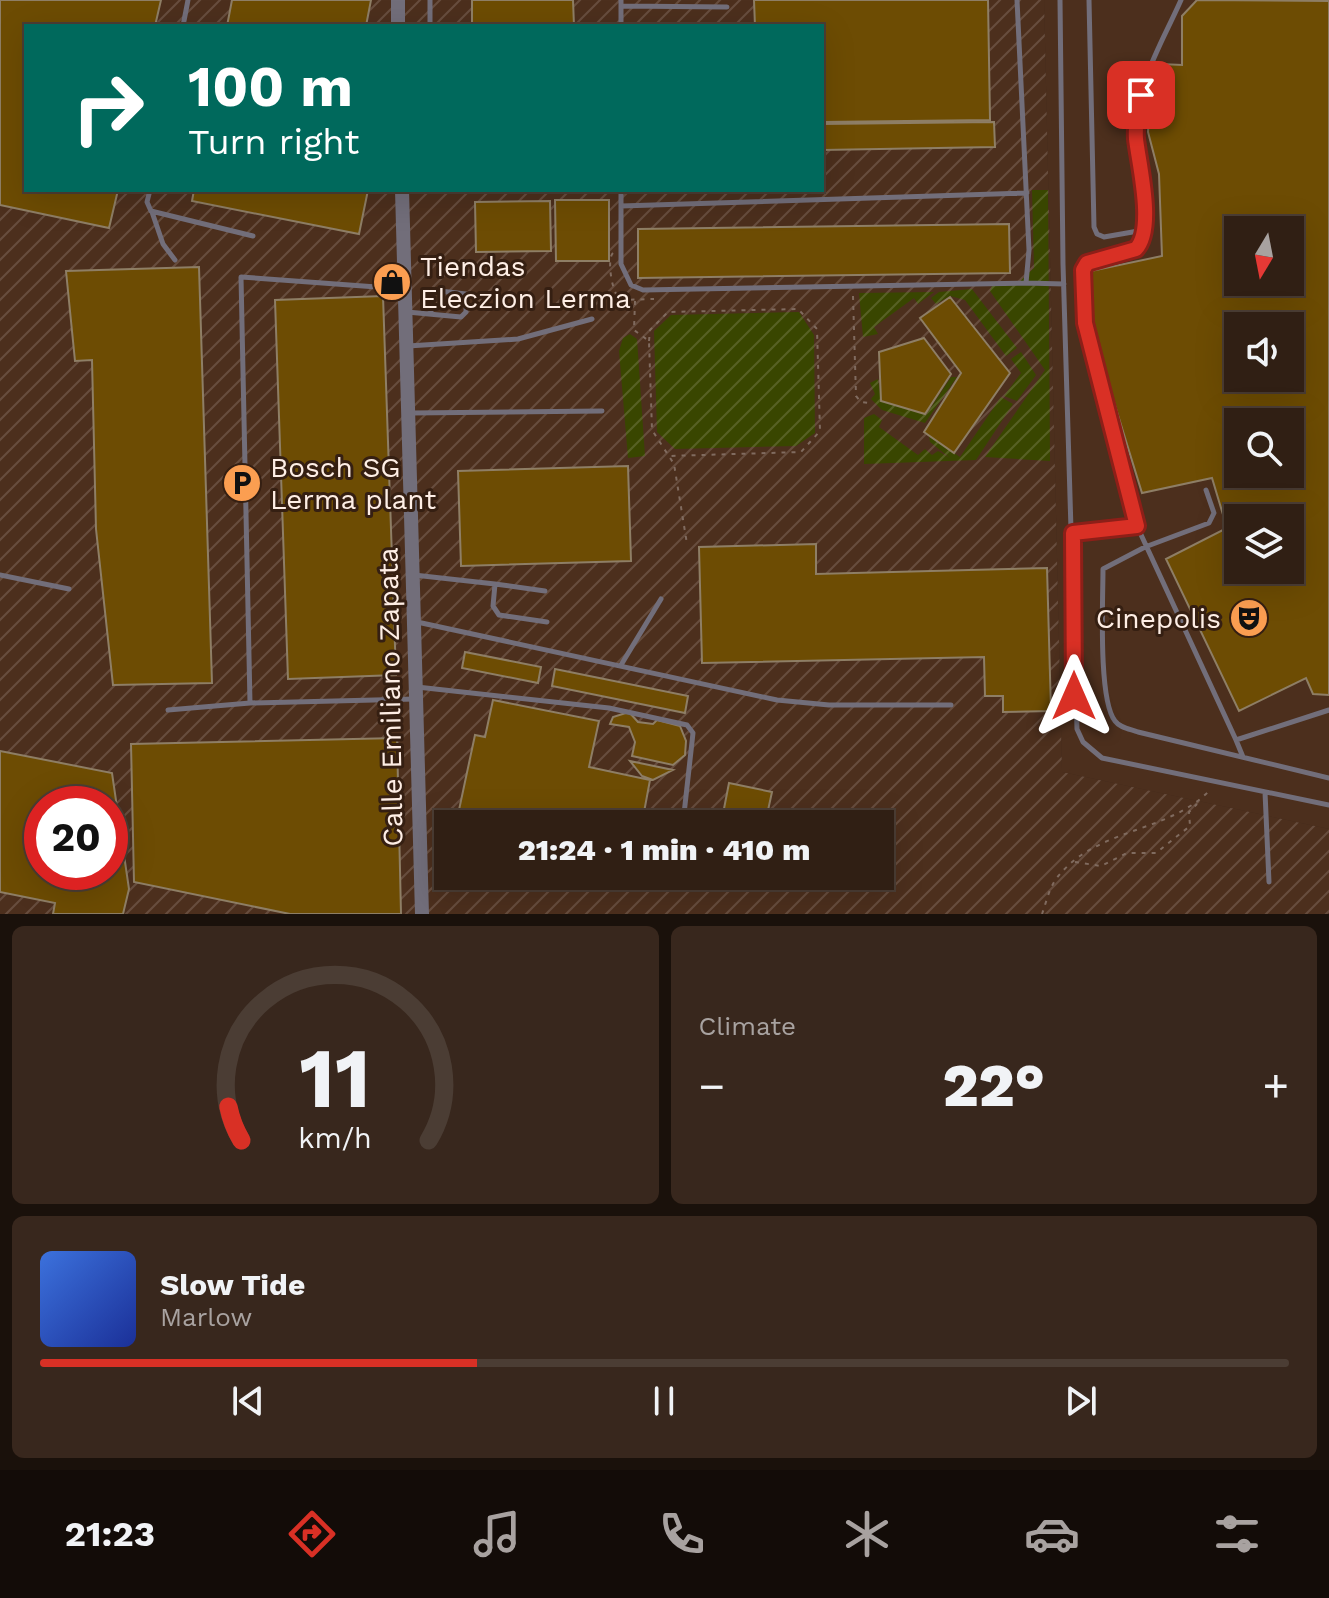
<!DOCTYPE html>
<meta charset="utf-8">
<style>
:root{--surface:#301f14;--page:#38271d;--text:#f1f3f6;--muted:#a8a2a0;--line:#4b3d34;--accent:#d93025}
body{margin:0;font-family:"Work Sans",sans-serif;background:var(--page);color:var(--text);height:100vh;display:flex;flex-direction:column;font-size:30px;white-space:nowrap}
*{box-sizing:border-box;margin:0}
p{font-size:26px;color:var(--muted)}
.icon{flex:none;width:44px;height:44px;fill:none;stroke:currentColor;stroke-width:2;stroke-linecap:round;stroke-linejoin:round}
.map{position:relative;height:914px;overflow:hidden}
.drawer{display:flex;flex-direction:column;gap:12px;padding:12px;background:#1a110b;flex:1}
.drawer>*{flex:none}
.banner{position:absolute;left:24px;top:24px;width:800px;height:168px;border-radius:0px;box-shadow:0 8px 32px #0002,0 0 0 2px var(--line);background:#00695c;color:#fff;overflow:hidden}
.needle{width:52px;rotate:190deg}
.buttons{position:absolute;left:1224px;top:216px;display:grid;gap:16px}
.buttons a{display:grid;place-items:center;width:80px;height:80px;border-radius:0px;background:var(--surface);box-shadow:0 8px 32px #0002,0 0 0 2px var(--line);font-size:40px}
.speed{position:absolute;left:24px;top:786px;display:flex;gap:16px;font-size:40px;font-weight:700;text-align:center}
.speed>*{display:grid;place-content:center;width:104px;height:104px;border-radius:50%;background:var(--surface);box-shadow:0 8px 32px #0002,0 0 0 2px var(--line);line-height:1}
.speed .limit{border:12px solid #d22;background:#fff;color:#111}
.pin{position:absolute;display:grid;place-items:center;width:68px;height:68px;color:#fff;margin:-34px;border-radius:16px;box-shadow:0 4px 12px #0006}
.me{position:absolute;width:88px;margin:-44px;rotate:0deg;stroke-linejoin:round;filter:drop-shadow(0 0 6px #0008)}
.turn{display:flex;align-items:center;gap:28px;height:168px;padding:0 32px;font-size:36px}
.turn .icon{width:104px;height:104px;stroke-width:2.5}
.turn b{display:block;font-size:56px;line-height:68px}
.big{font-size:60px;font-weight:800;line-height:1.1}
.drawer .card{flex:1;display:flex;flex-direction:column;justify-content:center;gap:12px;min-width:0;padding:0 28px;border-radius:12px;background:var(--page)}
.drawer .dial{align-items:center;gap:0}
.dial svg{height:208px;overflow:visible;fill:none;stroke:var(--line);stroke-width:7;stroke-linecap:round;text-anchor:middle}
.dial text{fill:var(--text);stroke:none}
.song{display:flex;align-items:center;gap:24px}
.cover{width:96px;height:96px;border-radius:12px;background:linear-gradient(135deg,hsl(220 70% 55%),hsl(230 70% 35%))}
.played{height:8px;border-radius:4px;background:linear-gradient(90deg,var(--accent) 35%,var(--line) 35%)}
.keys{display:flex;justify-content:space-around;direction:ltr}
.heat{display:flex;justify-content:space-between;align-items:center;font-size:44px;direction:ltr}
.drawer .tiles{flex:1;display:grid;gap:12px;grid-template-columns:1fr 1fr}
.card:last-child{grid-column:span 2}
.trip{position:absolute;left:434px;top:810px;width:460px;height:80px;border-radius:0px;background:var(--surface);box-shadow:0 8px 32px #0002,0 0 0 2px var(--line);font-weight:800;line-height:80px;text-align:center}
.tabs{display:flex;height:128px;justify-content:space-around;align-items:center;background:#130c08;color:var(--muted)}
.tabs .icon{width:56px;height:56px}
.tabs .active{color:var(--accent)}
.tabs b{font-size:36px;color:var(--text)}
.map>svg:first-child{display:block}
</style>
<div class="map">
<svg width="1329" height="914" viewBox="0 0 1329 914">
<defs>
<pattern id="industrial-furrows" width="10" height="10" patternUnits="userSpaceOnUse" patternTransform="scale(2)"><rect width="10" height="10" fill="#4c2f1d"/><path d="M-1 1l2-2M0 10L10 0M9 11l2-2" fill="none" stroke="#674d3e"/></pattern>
<pattern id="garden-furrows" width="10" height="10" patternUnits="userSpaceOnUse" patternTransform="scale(2)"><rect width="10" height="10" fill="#394600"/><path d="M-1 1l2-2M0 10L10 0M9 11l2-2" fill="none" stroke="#576125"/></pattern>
</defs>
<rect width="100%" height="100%" fill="#40291b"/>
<path fill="#4c2f1d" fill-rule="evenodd" d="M1044 0H1329V829L1062 772ZM1238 230H1290V282H1238ZM1238 326H1290V378H1238ZM1238 422H1290V474H1238ZM1238 518H1290V570H1238Z"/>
<path fill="url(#industrial-furrows)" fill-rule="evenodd" d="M0 0H1044L1062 772 1329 829V914H0ZM26 26H822V190H26ZM42 804H110V872H42ZM448 824H880V876H448Z"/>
<path fill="url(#garden-furrows)" d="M1032 190H1048L1050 461 985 457 1045 370 990 291 992 286 1019 282 1034 268Z
M972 289 1017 348 1006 356 965 300 950 296 936 304 931 298 939 292Z
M934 292 918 304 914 298 874 327 878 334 863 337 859 293Z
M799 312 814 335 815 433 796 446 675 449 657 432 654 331 671 315Z
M630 334 637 339 645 456 628 458 619 351 623 338Z
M1021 352 1036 375 1017 401 1004 396 1021 373 1011 359Z
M951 377H957L925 423 882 410 871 399 875 394 870 383 878 379 881 401 926 415Z
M1001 397 1013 404 976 460 864 464V418L874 414 882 420 879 427 918 455 925 449 932 455 938 451 950 458 930 442 929 436 960 457Z"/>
<path fill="#6d4c03" stroke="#8e7e65" stroke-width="2" fill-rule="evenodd" d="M0 0H161L155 26H26V190H118L109 228 0 205Z
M232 0H371L366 26H227Z
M472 0H573L574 26H472Z
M754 0H988L990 120 822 122V26H755Z
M1197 0 1329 1V695L1313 694 1306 678 1239 711 1166 559 1227 528 1212 478 1142 493 1089 321 1091 271 1162 256 1159 174 1148 132 1150 96 1161 64 1182 65V16ZM1238 230H1290V282H1238ZM1238 326H1290V378H1238ZM1238 422H1290V474H1238ZM1238 518H1290V570H1238Z
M994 122 995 147 822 150V124Z
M194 190H368L359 234 192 201Z
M555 200H609V261H556Z
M550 201 551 251 476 252 475 202Z
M1009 224 1010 273 638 278V229Z
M199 267 212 683 113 685 96 529 92 360 75 361 66 271Z
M383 296 396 675 288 679 275 300Z
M950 297 1010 373 954 453 924 432 961 373 920 318Z
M924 338 951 374 925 414 881 401 879 352Z
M628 466 631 561 461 566 458 471Z
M816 544V574L1047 568 1051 711 1003 712V696H985L984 657 702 663 699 547Z
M465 652 541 667 538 683 462 668Z
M555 669 688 696 685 713 552 686Z
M493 700 599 721 589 767 650 780 642 823 581 811 578 824H456L475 735 485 737Z
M629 712 638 722 653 724 657 720 680 726 686 741 685 755 673 765 632 756 635 742 629 727 610 724 613 717Z
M397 738 401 914H290L134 882 131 744Z
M0 751 112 773 129 889 123 914H53L55 903 0 892ZM42 804H110V872H42Z
M630 761 673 770 653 780 642 776Z
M729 783 772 792 765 824H721Z
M479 876H522L521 884Z"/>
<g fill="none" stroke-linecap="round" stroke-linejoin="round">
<path stroke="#806b5f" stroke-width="2" stroke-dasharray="4 6" stroke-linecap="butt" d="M613 253C607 258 611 291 620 300L654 299
M853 296 856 396 861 402 869 403
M635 301 634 330 649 341 652 430 674 464 687 544
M649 341 650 330 668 312 798 309 817 329 820 431 801 452 669 456
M1075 862 1101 866 1127 853H1156L1190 826 1189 812 1197 804
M1042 914C1046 903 1049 889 1056 879 1095 827 1168 834 1210 790"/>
<path stroke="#726e7a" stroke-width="5" d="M430 0V26
M1060 0 1063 264 1077 729 1083 742 1102 758 1329 805
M1089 0 1094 227 1097 234 1104 237 1144 230
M1181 0C1162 43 1135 85 1136 134 1136 163 1157 227 1136 249L1084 266 1085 323 1137 526 1236 740 1329 710
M622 6 727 7
M183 26 188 0
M621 26V0
M150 190 147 202 151 211 253 236
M621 190V264L631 285 643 290 1026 283 1029 250 1017 0
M621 206 1027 193
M152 212 163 244 175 260
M1026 283 1064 284
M407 312 461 317 466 312V294L431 290V314
M408 346 518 339 592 319
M411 413 602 411
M1206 490 1214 513 1209 523 1145 547 1103 569C1103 599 1098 700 1115 721 1120 728 1130 729 1138 732L1329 778
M1073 533 1137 526
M0 575 69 589
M414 575 495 584
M545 591 495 584 493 606 499 615 547 622
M417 622 777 700 829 705H951
M621 665 661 599
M417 687 609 708 687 725 693 733 684 814 690 824
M250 703 241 277 404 289
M168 710 250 703 415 699
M1236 740 1243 757
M1265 792 1269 882"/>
<path stroke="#726e7a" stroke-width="14" d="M398 0V26
M402 190 422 914"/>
</g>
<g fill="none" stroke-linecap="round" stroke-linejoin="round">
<defs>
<path id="route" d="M1074 696 1073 533 1137 526 1085 323 1083 270 1087 263 1136 249C1155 229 1139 165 1136 139 1135 125 1138 108 1141 95"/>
</defs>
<use href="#route" stroke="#8d1f18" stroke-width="20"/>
<use href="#route" stroke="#d93025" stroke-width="14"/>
</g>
<defs>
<symbol id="shop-disc" viewBox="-11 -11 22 22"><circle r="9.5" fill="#fb9e51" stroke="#351f12"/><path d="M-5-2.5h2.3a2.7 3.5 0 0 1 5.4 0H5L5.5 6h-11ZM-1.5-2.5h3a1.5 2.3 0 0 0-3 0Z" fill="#111"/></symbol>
<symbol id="parking-disc" viewBox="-11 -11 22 22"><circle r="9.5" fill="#fb9e51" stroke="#351f12"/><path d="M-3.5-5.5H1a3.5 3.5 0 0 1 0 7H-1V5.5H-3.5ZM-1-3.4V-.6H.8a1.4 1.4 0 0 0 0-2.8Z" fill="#111"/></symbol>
<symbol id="theatre-disc" viewBox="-11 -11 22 22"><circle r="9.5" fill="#fb9e51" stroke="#351f12"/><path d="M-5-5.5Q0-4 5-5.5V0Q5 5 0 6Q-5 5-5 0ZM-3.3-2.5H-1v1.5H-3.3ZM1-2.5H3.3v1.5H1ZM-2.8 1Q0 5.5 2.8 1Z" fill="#111"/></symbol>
</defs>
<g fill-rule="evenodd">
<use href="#shop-disc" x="370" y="260" width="44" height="44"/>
<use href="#parking-disc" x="220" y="461" width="44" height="44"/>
<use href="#theatre-disc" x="1227" y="596" width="44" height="44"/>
</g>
<g text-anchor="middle" stroke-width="6" stroke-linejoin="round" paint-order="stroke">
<g font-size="28" fill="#feeee5" stroke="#351f12" text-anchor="start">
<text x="420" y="276">Tiendas<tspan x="420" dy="32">Eleczion Lerma</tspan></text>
<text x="270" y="477">Bosch SG<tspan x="270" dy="32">Lerma plant</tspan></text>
<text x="1221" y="628" text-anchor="end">Cinepolis</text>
</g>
<g font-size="28" fill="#feeee5" stroke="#351f12">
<text transform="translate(390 697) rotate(-91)" y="10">Calle Emiliano Zapata</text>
</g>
</g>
</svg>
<div class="buttons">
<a><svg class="needle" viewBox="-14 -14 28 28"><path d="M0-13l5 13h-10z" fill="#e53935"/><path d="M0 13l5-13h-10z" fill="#a8a2a0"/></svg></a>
<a><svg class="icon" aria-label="sound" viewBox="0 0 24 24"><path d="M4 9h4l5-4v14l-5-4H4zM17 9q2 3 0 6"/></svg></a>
<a><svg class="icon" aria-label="search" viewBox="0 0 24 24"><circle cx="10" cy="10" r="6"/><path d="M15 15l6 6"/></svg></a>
<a><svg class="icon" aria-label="layers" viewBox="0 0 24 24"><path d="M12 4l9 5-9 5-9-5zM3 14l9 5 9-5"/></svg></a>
</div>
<div class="speed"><div class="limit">20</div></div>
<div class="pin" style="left:1141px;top:95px;background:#d93025"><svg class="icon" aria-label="arrive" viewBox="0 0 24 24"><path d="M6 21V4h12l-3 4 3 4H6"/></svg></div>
<svg class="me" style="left:1074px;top:696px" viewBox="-20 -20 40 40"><path d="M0-17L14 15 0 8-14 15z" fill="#d93025" stroke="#fff" stroke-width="4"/></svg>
<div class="trip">21:24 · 1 min · 410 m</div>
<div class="banner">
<div class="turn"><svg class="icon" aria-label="right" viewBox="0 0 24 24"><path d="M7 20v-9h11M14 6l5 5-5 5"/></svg><div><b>100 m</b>Turn right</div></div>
</div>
</div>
<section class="drawer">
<div class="tiles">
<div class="card dial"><svg viewBox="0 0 100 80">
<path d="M14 69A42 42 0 1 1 86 69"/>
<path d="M14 69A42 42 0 0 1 9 56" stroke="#d93025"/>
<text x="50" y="56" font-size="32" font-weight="700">11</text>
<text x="50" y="72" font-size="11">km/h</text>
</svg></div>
<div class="card"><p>Climate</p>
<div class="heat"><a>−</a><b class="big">22°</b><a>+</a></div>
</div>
<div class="card">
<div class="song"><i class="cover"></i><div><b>Slow Tide</b><p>Marlow</p></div></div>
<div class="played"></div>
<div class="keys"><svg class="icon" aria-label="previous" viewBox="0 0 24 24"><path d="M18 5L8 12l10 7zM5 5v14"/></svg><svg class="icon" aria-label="pause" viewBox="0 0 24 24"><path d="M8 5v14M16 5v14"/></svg><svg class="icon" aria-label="next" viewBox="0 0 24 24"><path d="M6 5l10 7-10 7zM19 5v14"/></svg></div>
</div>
</div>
</section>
<nav class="tabs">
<b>21:23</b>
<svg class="icon active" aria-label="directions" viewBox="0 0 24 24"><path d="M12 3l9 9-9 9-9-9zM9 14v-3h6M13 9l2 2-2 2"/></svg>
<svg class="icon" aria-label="music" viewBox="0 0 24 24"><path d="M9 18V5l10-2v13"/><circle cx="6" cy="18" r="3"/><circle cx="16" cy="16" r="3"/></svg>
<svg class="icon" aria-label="phone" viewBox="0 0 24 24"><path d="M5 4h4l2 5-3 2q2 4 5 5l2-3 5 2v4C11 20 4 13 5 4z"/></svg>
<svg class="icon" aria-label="climate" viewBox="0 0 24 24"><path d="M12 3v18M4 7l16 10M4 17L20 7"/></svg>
<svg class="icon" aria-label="car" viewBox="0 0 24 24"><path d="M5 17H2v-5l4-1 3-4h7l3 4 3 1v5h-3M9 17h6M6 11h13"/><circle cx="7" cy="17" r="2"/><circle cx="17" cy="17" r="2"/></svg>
<svg class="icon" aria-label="filters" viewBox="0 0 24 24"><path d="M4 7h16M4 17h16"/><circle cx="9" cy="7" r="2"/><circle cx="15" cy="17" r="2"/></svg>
</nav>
